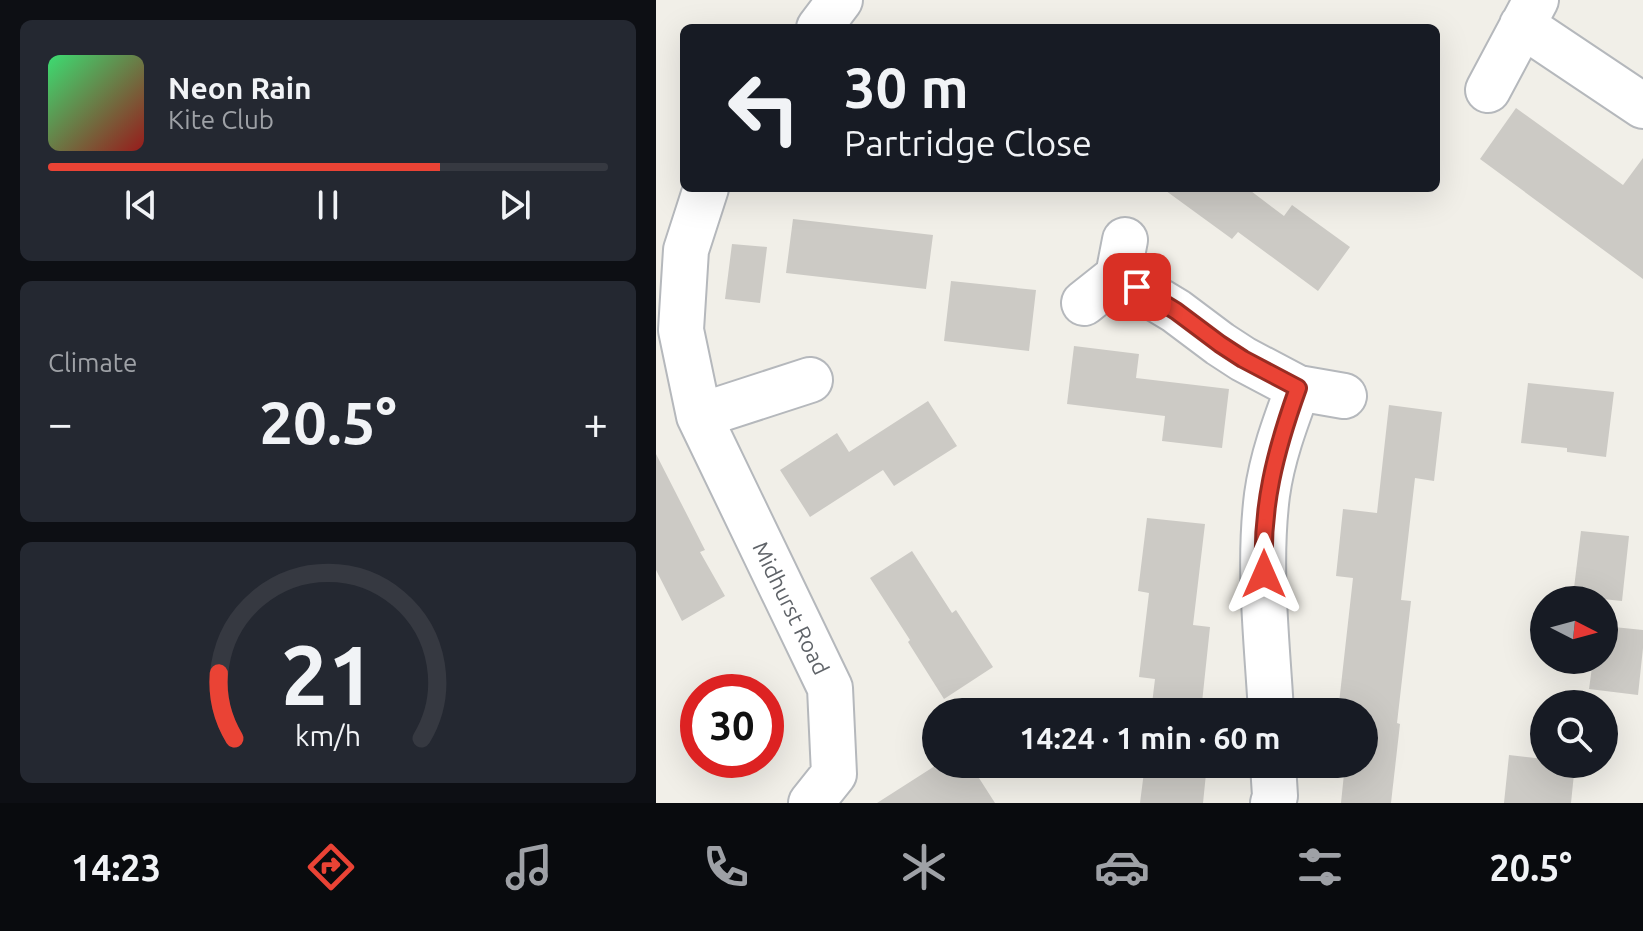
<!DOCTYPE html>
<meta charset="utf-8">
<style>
:root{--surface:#171b24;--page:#242831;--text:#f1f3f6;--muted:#9ea1a6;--line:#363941;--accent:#ea4335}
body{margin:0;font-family:Ubuntu,sans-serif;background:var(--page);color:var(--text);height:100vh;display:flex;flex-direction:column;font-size:30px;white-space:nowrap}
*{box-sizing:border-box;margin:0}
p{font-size:26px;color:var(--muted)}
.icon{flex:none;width:44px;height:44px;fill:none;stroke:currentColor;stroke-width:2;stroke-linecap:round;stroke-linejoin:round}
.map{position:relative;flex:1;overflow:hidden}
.sheet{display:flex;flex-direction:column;gap:20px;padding:20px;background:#0d0f14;width:656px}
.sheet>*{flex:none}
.top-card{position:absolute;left:24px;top:24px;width:760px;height:168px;border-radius:12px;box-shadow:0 8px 32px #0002;background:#171b24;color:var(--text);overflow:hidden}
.needle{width:52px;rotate:96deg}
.tools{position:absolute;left:874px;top:586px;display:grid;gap:16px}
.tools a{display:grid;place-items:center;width:88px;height:88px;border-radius:50%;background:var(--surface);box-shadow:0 8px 32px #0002;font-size:40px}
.speed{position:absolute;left:24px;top:674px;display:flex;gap:16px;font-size:40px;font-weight:700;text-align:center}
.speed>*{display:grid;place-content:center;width:104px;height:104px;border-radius:50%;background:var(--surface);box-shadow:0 8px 32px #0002;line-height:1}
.speed .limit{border:12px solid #d22;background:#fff;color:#111}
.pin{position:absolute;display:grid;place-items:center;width:68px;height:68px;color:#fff;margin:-34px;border-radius:16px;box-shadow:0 4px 12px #0006}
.me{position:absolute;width:88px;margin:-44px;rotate:0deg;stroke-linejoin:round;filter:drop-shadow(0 0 6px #0008)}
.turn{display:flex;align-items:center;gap:28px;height:168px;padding:0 32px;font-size:36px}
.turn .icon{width:104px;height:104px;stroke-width:2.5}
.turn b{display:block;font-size:56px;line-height:68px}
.big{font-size:60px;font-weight:700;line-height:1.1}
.sheet .widget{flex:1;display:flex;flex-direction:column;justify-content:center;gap:12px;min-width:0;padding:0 28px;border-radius:12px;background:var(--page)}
.sheet .dial{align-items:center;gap:0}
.dial svg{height:208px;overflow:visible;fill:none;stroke:var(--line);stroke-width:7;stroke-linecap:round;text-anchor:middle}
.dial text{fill:var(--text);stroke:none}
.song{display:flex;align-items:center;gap:24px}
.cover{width:96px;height:96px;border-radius:12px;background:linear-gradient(135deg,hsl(140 70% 55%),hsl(0 70% 35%))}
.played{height:8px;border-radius:4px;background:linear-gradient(90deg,var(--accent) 70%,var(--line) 70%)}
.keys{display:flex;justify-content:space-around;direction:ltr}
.heat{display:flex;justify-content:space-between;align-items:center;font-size:44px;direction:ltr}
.trip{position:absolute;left:266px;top:698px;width:456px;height:80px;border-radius:40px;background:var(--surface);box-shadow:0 8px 32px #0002;font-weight:700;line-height:80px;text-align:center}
.menu{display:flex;height:128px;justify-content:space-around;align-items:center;background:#090b0e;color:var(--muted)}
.menu .icon{width:56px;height:56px}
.menu .active{color:var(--accent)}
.menu b{font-size:36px;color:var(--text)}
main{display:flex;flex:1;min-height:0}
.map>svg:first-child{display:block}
</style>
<main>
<section class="sheet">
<div class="widget">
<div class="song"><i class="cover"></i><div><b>Neon Rain</b><p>Kite Club</p></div></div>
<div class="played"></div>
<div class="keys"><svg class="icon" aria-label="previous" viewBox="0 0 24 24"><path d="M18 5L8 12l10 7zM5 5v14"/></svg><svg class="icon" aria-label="pause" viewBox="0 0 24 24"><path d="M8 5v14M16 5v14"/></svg><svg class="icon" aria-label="next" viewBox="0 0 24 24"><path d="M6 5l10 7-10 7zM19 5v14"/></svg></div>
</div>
<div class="widget"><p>Climate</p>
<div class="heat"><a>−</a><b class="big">20.5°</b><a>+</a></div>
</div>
<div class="widget dial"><svg viewBox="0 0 100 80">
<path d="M14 69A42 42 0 1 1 86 69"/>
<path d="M14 69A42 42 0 0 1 8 44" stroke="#ea4335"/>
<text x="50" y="56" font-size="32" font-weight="700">21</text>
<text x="50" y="72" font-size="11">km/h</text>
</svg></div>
</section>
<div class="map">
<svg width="987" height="803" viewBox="0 0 987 803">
<rect width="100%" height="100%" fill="#f1efe8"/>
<path fill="#cccac5" d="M860 108 967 185 987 158V279L824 159Z
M506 188H591L628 216 636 205 694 247 662 291 582 232 576 239Z
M137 219 277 235 270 289 130 273Z
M76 244 111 247 104 303 69 299Z
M295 281 380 290 373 351 288 341Z
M418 346 483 354 480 378 573 389 566 448 506 441 509 416 411 404Z
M872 383 958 392 950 457 911 452V448L865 443Z
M272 401 301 446 238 486 227 470 154 517 124 470 181 433 193 452Z
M733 405 786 412 778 481 759 478 745 600 755 601 741 723 744 724 735 803H685L689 764H708V712H682L697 578 680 576 687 509 721 513Z
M0 454 49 550 44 552 69 596 26 621 0 570Z
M491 518 549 524 537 625 554 627 545 712H495L499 679 483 677 493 593 482 591Z
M925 531 973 536 966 601 917 596Z
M256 551 296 613 300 610 337 667 288 699 252 642 254 640 214 578Z
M948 626 987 630V648L982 695 933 689 937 660H948Z
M853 755 888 759V764H919L915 803H848Z
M282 764H314L339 803H221Z
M489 764H551L547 803H484Z"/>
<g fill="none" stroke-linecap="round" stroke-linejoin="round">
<defs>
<path id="minor" d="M866 25 987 106
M163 28 184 0
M832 90 880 0
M50 188 30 250 25 330 43 416 174 688 178 774 155 803
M462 276 520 311 564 344 587 359 642 388 688 396
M428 303 462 276 469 240
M43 416 154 380
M615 712C611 640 602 567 611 495 616 458 629 423 642 388
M617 764 619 796 617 803"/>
</defs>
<use href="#minor" stroke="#b5b8bc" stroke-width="48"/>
<use href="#minor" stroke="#fff" stroke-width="44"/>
</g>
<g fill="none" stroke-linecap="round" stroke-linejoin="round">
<defs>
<path id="route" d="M481 287 520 311 564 344 587 359 642 388C619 452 605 507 608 574"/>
</defs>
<use href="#route" stroke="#982c22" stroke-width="20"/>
<use href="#route" stroke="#ea4335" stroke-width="14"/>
</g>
<g text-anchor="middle" stroke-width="6" stroke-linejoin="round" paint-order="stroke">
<g font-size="22" fill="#5f6368" stroke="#fff">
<text transform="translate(135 608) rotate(64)" y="8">Midhurst Road</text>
</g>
</g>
</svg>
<div class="tools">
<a><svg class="needle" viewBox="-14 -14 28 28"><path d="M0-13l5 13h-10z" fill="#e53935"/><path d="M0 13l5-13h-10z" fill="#9ea1a6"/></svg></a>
<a><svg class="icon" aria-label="search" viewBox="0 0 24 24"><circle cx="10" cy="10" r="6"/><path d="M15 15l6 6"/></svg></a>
</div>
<div class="speed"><div class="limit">30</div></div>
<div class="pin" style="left:481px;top:287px;background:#d93025"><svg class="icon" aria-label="arrive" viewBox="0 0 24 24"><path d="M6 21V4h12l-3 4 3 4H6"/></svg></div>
<svg class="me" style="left:608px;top:574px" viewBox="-20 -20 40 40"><path d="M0-17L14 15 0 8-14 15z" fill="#ea4335" stroke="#fff" stroke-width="4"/></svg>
<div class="trip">14:24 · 1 min · 60 m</div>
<div class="top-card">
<div class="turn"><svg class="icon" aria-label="left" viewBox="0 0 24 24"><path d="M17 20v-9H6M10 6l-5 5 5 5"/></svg><div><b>30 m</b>Partridge Close</div></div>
</div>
</div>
</main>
<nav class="menu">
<b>14:23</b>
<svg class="icon active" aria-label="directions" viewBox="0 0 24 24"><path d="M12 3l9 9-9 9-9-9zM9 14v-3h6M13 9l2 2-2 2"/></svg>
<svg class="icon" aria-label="music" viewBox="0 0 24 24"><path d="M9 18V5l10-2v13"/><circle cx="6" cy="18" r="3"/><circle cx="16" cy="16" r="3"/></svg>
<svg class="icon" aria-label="phone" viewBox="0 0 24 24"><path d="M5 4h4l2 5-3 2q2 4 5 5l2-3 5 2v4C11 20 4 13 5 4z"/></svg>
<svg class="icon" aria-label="climate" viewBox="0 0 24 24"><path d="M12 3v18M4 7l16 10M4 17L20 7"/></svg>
<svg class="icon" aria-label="car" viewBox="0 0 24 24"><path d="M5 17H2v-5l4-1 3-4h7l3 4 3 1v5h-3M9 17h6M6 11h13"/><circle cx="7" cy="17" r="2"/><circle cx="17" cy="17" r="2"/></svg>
<svg class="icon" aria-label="filters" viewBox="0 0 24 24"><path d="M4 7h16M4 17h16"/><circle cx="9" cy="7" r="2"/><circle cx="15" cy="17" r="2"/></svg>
<b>20.5°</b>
</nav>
